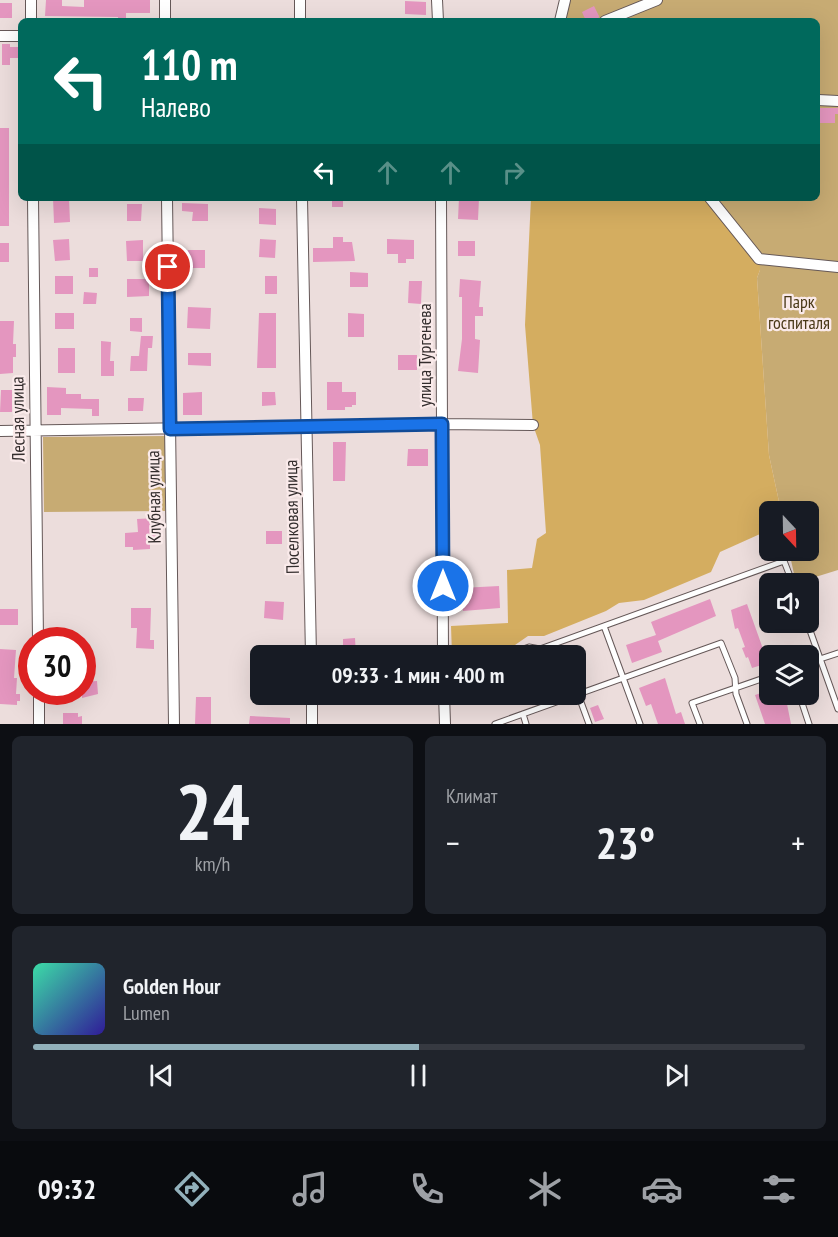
<!DOCTYPE html>
<html lang="ru">
<meta charset="utf-8">
<style>
:root{--surface:#171b24;--page:#20242c;--text:#f1f3f6;--muted:#9ea1a6;--line:#363941;--accent:#92b1bb}
body{margin:0;font-family:"PT Sans Narrow",sans-serif;background:var(--page);color:var(--text);height:100vh;display:flex;flex-direction:column;font-size:22px;white-space:nowrap}
*{box-sizing:border-box;margin:0}
p{font-size:20px;color:var(--muted)}
.icon{flex:none;width:33px;height:33px;fill:none;stroke:currentColor;stroke-width:2;stroke-linecap:round;stroke-linejoin:round}
.map{position:relative;height:724px;overflow:hidden}
.sheet{display:flex;flex-direction:column;gap:12px;padding:12px;background:#0d0f14;flex:1}
.sheet>*{flex:none}
.hud{position:absolute;left:18px;top:18px;width:802px;height:183px;border-radius:9px;box-shadow:0 6px 24px #0002;background:#00695c;color:#fff;overflow:hidden}
.needle{width:39px;rotate:158deg}
.tools{position:absolute;left:759px;top:501px;display:grid;gap:12px}
.tools a{display:grid;place-items:center;width:60px;height:60px;border-radius:9px;background:var(--surface);box-shadow:0 6px 24px #0002;font-size:30px}
.speed{position:absolute;left:18px;top:627px;display:flex;gap:12px;font-size:30px;font-weight:700;text-align:center}
.speed>*{display:grid;place-content:center;width:78px;height:78px;border-radius:50%;background:var(--surface);box-shadow:0 6px 24px #0002;line-height:1}
.speed .limit{border:9px solid #d22;background:#fff;color:#111}
.pin{position:absolute;display:grid;place-items:center;width:51px;height:51px;color:#fff;margin:-26px;border:3px solid #fff;border-radius:50%;box-shadow:0 2px 6px #0007}
.me{position:absolute;width:66px;margin:-33px;rotate:0deg;stroke-linejoin:round;filter:drop-shadow(0 0 4px #0008)}
.turn{display:flex;align-items:center;gap:21px;height:126px;padding:0 24px;font-size:27px}
.turn .icon{width:78px;height:78px;stroke-width:2.5}
.turn b{display:block;font-size:42px;line-height:51px}
.lanes{display:flex;align-items:center;height:57px;padding:0 24px;background:#0003;justify-content:center;gap:30px;direction:ltr}
.lanes .off{opacity:.35}
.big{font-size:45px;font-weight:800;line-height:1.1}
.sheet .card{flex:1;display:flex;flex-direction:column;justify-content:center;gap:9px;min-width:0;padding:0 21px;border-radius:9px;background:var(--page)}
.sheet .dial{align-items:center;gap:0}
.dial b{font-size:78px;line-height:1}
.song{display:flex;align-items:center;gap:18px}
.cover{width:72px;height:72px;border-radius:9px;background:linear-gradient(135deg,hsl(160 70% 55%),hsl(250 70% 35%))}
.played{height:6px;border-radius:3px;background:linear-gradient(90deg,var(--accent) 50%,var(--line) 50%)}
.keys{display:flex;justify-content:space-around;direction:ltr}
.heat{display:flex;justify-content:space-between;align-items:center;font-size:33px;direction:ltr}
.sheet .tiles{flex:1;display:grid;gap:12px;grid-template-columns:1fr 1fr}
.card:last-child{grid-column:span 2}
.trip{position:absolute;left:250px;top:645px;width:336px;height:60px;border-radius:9px;background:var(--surface);box-shadow:0 6px 24px #0002;font-weight:800;line-height:60px;text-align:center}
.menu{display:flex;height:96px;justify-content:space-around;align-items:center;background:#090b0e;color:var(--muted)}
.menu .icon{width:42px;height:42px}
.menu .current{color:var(--accent)}
.menu b{font-size:27px;color:var(--text)}
.map>svg:first-child{display:block}
</style>
<div class="map">
<svg width="838" height="724" viewBox="0 0 838 724">
<rect width="100%" height="100%" fill="#ecdddc"/>
<path fill="#c7ab73" d="M565 0H838V570L796 583 789 551 808 550V512L781 511 769 455 757 278 760 270 710 198H818V21H560Z
M165 436V511L44 512 43 437Z"/>
<path fill="#d4ad60" d="M531 198H710L759 259 760 270 757 278 769 455 781 511 770 512 769 530 720 552 711 572 644 600 619 603 606 611 544 636H528L515 645 473 655H452L451 626 508 623 507 570 532 568 537 539 546 533 540 445 533 425 525 325Z"/>
<path fill="#e496bf" d="M46 0H62V6L84 7V0H150V13H126V21H118V17L45 16Z
M405 1 426 2V15L405 14Z
M0 3H12V18H0Z
M594 6 599 16 598 21H586L582 12Z
M2 44H10V47H21V58H10V65H2Z
M820 108H838V114H835V123H820Z
M0 128H9V226H0Z
M53 198H69L70 222 54 223Z
M332 198H343V207H332Z
M459 198H479L478 220 458 219Z
M182 203 208 204V221H192L193 212 182 211Z
M127 204H142L141 221H127Z
M259 208 276 209V225L259 224Z
M333 237H343V242H352L355 261 313 262V248H333Z
M69 239 70 260 55 261 53 240Z
M260 239 276 240 275 258 259 257Z
M387 239 414 240V259H406V263H398V254H387Z
M143 240V261H127L126 241Z
M458 241H475V256H458Z
M0 243H9V262H0Z
M188 250H205V268H188Z
M89 268H98V277H89Z
M350 272 368 273V287H350Z
M55 276H73V294H55Z
M265 276H277V294H265Z
M127 279H149V296L127 297Z
M460 279 481 281 479 307H483V316H475V339L480 340 478 373 458 371 462 339V297H459Z
M409 281H422L421 304 408 303Z
M84 292 97 293 96 304H83Z
M188 307 211 308 210 329 187 328Z
M55 313H74V329H55Z
M259 313H276V368H257Z
M348 313 364 314V337H348Z
M130 318H142V332L130 331Z
M0 321H14L13 344H16V357H13V373L0 374Z
M141 336H153L152 348H148L147 371H130L131 356H139Z
M101 341 111 342 110 361H114V376H101Z
M58 348H75V373H58Z
M188 353H211V366L188 365Z
M398 355H417V370H398Z
M327 382H342V392H356V405H352V407H345V410H327Z
M47 387 66 388V394H81V399H99V416H92V409L61 408V415H47Z
M1 390H12V412H0Z
M202 392V415H183V393Z
M262 392H275L276 405 262 406Z
M128 398H144L143 411H128Z
M333 442H346L345 481H333Z
M408 449H428V466H407Z
M157 518 158 541H150V549L133 550V547H125V533L138 532 137 519Z
M266 531H282V544H266Z
M499 586 500 608 463 611 461 588Z
M710 599 716 616 658 641 662 652 632 663 626 645 656 635 651 622Z
M265 601 284 602 283 620 264 618Z
M747 604 768 663 752 668 748 657 746 658 742 648 745 647 738 628 735 629 731 610Z
M131 608H151L150 640H154V649L136 648 137 628H131Z
M0 609H18V625H0Z
M355 638 356 656H343V639Z
M0 649 16 650 14 678H17L16 694H20V701H17V705L0 704Z
M665 678 676 714 681 712 685 724H658L651 704 646 706 639 688Z
M97 681 98 694 82 698V682Z
M770 690V694H785L791 724H765L755 695Z
M469 694H494V696L472 703Z
M196 697H211V724H195Z
M598 705 604 719 595 722 590 708Z
M63 713H78V717L82 716V724H63Z
M250 716 290 718V724H249Z"/>
<g fill="none" stroke-linecap="round" stroke-linejoin="round">
<defs>
<path id="service" d="M780 550 784 561
M807 622 838 709
M604 626 640 724
M504 656 529 647 540 649 784 561 793 584
M808 663 838 653
M578 694 589 724
M799 694 809 724
M523 714 526 724
M495 724 721 643 735 678 736 694 747 724
M700 724 692 703 770 676"/>
<path id="minor" d="M31 0V21
M437 0 438 21
M165 21V0
M300 21V0
M560 21 565 0
M605 21 657 0
M0 36H21
M818 100 838 101
M33 198 38 640
M167 198 174 724
M302 198 311 656
M441 198 443 656
M710 198 759 259 838 267
M0 431 442 424 533 425
M39 692V724
M312 694V724
M444 694 445 724"/>
</defs>
<use href="#service" stroke="#655858" stroke-width="7"/>
<use href="#minor" stroke="#655858" stroke-width="12"/>
<use href="#service" stroke="#fff" stroke-width="5"/>
<use href="#minor" stroke="#fff" stroke-width="10"/>
</g>
<g fill="none" stroke-linecap="round" stroke-linejoin="round">
<defs>
<path id="route" d="M168 267 170 429 442 424 443 586"/>
</defs>
<use href="#route" stroke="#114b97" stroke-width="15"/>
<use href="#route" stroke="#1a73e8" stroke-width="10"/>
</g>
<g text-anchor="middle" stroke-width="4.5" stroke-linejoin="round" paint-order="stroke">
<g font-size="18" fill="#493817" stroke="#faeaea">
<text x="799" y="308">Парк<tspan x="799" dy="21">госпиталя</tspan></text>
</g>
<g font-size="18" fill="#332d2d" stroke="#faeaea">
<text transform="translate(425 355) rotate(-90)" y="6">улица Тургенева</text>
<text transform="translate(18 419) rotate(-91)" y="6">Лесная улица</text>
<text transform="translate(154 497) rotate(-91)" y="6">Клубная улица</text>
<text transform="translate(292 517) rotate(-91)" y="6">Поселковая улица</text>
</g>
</g>
</svg>
<div class="tools">
<a><svg class="needle" viewBox="-14 -14 28 28"><path d="M0-13l5 13h-10z" fill="#e53935"/><path d="M0 13l5-13h-10z" fill="#9ea1a6"/></svg></a>
<a><svg class="icon" aria-label="sound" viewBox="0 0 24 24"><path d="M4 9h4l5-4v14l-5-4H4zM17 9q2 3 0 6"/></svg></a>
<a><svg class="icon" aria-label="layers" viewBox="0 0 24 24"><path d="M12 4l9 5-9 5-9-5zM3 14l9 5 9-5"/></svg></a>
</div>
<div class="speed"><div class="limit">30</div></div>
<div class="pin" style="left:168px;top:267px;background:#d93025"><svg class="icon" aria-label="arrive" viewBox="0 0 24 24"><path d="M6 21V4h12l-3 4 3 4H6"/></svg></div>
<svg class="me" style="left:443px;top:586px" viewBox="-20 -20 40 40"><circle r="17" fill="#1a73e8" stroke="#fff" stroke-width="3"/><path d="M0-11L8 9 0 5-8 9z" fill="#fff"/></svg>
<div class="trip">09:33 · 1 мин · 400 m</div>
<div class="hud">
<div class="turn"><svg class="icon" aria-label="left" viewBox="0 0 24 24"><path d="M17 20v-9H6M10 6l-5 5 5 5"/></svg><div><b>110 m</b>Налево</div></div>
<div class="lanes"><svg class="icon" aria-label="left" viewBox="0 0 24 24"><path d="M17 20v-9H6M10 6l-5 5 5 5"/></svg><svg class="icon off" aria-label="ahead" viewBox="0 0 24 24"><path d="M12 20V5M6 11l6-6 6 6"/></svg><svg class="icon off" aria-label="ahead" viewBox="0 0 24 24"><path d="M12 20V5M6 11l6-6 6 6"/></svg><svg class="icon off" aria-label="right" viewBox="0 0 24 24"><path d="M7 20v-9h11M14 6l5 5-5 5"/></svg></div>
</div>
</div>
<section class="sheet">
<div class="tiles">
<div class="card dial"><b>24</b><p>km/h</p></div>
<div class="card"><p>Климат</p>
<div class="heat"><a>−</a><b class="big">23°</b><a>+</a></div>
</div>
<div class="card">
<div class="song"><i class="cover"></i><div><b>Golden Hour</b><p>Lumen</p></div></div>
<div class="played"></div>
<div class="keys"><svg class="icon" aria-label="previous" viewBox="0 0 24 24"><path d="M18 5L8 12l10 7zM5 5v14"/></svg><svg class="icon" aria-label="pause" viewBox="0 0 24 24"><path d="M8 5v14M16 5v14"/></svg><svg class="icon" aria-label="next" viewBox="0 0 24 24"><path d="M6 5l10 7-10 7zM19 5v14"/></svg></div>
</div>
</div>
</section>
<nav class="menu">
<b>09:32</b>
<svg class="icon current" aria-label="directions" viewBox="0 0 24 24"><path d="M12 3l9 9-9 9-9-9zM9 14v-3h6M13 9l2 2-2 2"/></svg>
<svg class="icon" aria-label="music" viewBox="0 0 24 24"><path d="M9 18V5l10-2v13"/><circle cx="6" cy="18" r="3"/><circle cx="16" cy="16" r="3"/></svg>
<svg class="icon" aria-label="phone" viewBox="0 0 24 24"><path d="M5 4h4l2 5-3 2q2 4 5 5l2-3 5 2v4C11 20 4 13 5 4z"/></svg>
<svg class="icon" aria-label="climate" viewBox="0 0 24 24"><path d="M12 3v18M4 7l16 10M4 17L20 7"/></svg>
<svg class="icon" aria-label="car" viewBox="0 0 24 24"><path d="M5 17H2v-5l4-1 3-4h7l3 4 3 1v5h-3M9 17h6M6 11h13"/><circle cx="7" cy="17" r="2"/><circle cx="17" cy="17" r="2"/></svg>
<svg class="icon" aria-label="filters" viewBox="0 0 24 24"><path d="M4 7h16M4 17h16"/><circle cx="9" cy="7" r="2"/><circle cx="15" cy="17" r="2"/></svg>
</nav>
